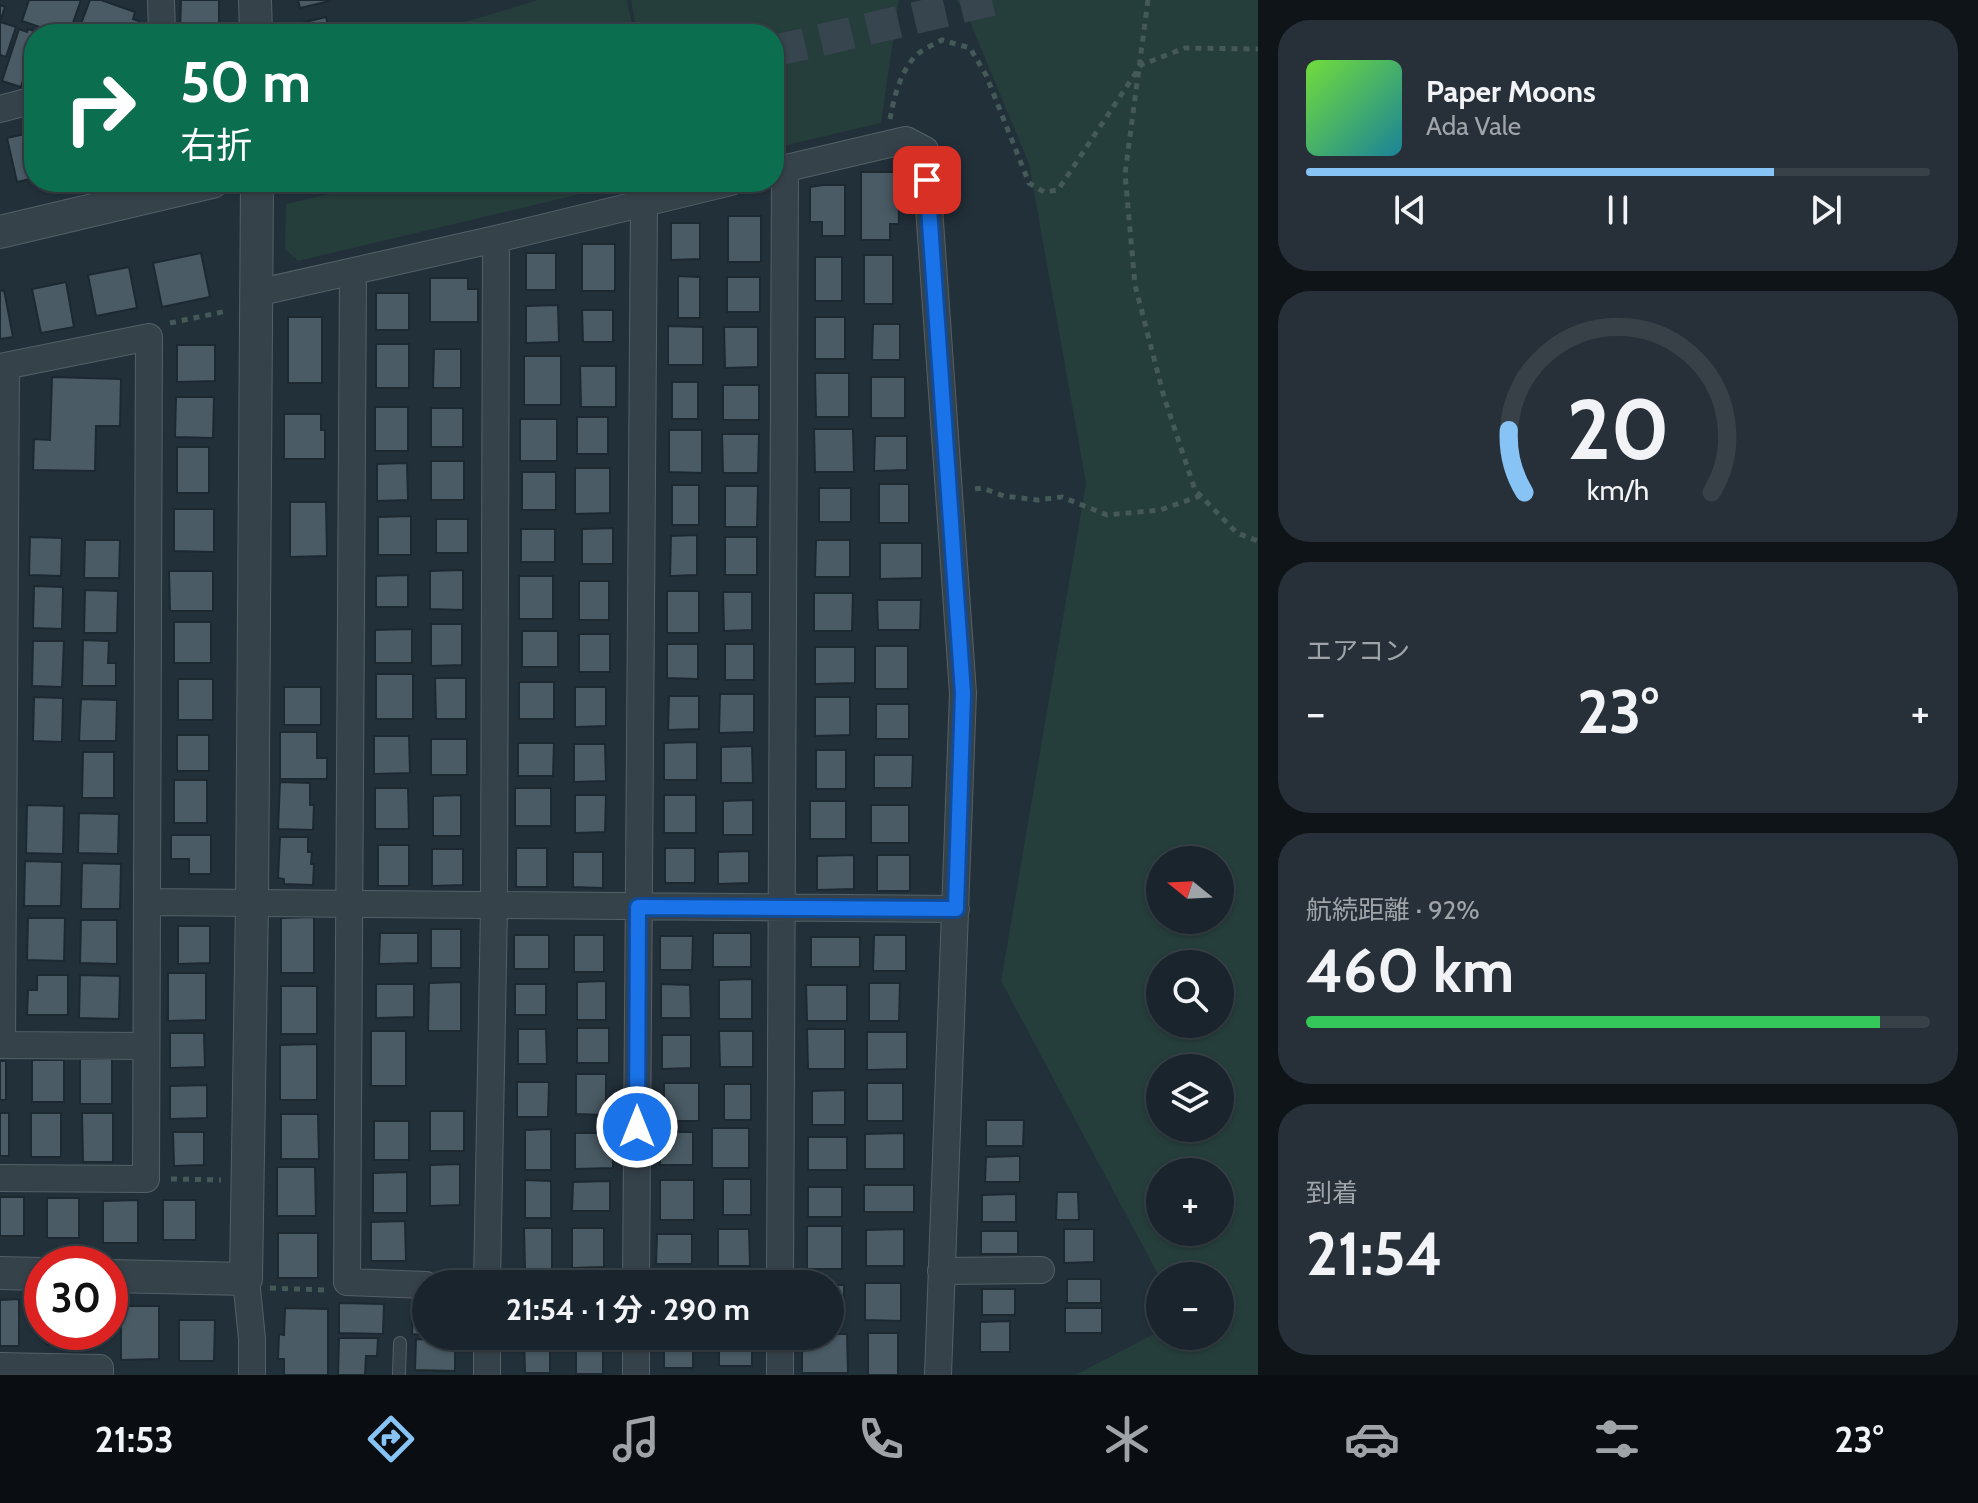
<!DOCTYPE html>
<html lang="ja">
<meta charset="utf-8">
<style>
:root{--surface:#1a242c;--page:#273038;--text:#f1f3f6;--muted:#9fa4a9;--line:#384148;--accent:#87c3f5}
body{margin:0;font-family:Cabin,"Noto Sans JP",sans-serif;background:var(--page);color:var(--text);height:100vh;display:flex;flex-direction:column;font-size:30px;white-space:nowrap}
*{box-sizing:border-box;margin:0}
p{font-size:26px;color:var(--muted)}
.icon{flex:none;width:44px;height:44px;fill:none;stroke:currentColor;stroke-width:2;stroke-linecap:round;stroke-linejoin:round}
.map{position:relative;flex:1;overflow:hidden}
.side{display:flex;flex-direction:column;gap:20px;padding:20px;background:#0e1418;width:720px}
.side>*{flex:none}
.hud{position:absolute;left:24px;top:24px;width:760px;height:168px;border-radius:32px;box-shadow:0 2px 6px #0004,0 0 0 2px var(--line);background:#0b6e4f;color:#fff;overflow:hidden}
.needle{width:52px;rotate:288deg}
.buttons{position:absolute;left:1146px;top:846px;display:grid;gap:16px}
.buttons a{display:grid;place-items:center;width:88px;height:88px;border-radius:50%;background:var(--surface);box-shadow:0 2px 6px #0004,0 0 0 2px var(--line);font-size:40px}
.speed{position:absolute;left:24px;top:1246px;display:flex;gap:16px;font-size:40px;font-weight:700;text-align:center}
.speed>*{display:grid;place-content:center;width:104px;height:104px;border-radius:50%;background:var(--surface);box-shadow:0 2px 6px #0004,0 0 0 2px var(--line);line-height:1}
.speed .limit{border:12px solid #d22;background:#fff;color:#111}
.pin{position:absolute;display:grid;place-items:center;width:68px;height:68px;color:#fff;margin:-34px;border-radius:16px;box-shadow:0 4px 12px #0006}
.me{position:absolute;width:88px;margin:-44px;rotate:0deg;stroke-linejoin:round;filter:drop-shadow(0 0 6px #0008)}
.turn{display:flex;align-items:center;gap:28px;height:168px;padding:0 24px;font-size:36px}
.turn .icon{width:104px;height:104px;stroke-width:2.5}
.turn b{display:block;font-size:56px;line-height:68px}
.big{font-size:60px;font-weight:700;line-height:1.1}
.side .card{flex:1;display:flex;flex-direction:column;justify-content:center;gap:12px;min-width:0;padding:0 28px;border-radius:32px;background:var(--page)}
.side .dial{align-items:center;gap:0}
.dial svg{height:208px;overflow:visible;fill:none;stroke:var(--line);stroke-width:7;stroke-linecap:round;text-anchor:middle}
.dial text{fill:var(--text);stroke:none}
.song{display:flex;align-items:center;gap:24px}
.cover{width:96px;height:96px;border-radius:12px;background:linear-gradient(135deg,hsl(100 70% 55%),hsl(190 70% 35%))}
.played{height:8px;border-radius:4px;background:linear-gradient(90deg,var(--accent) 75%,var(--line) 75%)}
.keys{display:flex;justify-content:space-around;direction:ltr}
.heat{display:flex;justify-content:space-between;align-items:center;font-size:44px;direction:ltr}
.charge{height:12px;border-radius:6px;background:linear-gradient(90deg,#34c759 92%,var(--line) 0)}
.trip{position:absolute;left:412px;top:1270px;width:432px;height:80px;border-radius:40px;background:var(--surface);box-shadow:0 2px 6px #0004,0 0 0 2px var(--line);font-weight:700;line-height:80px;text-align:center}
.tabs{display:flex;height:128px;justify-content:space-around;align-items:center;background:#0a0e12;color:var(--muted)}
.tabs .icon{width:56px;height:56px}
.tabs .current{color:var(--accent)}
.tabs b{font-size:36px;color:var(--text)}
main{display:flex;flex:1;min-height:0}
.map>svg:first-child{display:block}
</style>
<main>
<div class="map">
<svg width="1258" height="1375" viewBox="0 0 1258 1375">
<rect width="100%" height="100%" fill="#22303a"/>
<path fill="#253d3b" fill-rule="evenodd" d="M538 0H627L634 34H425Z
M631 0H899L881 123 774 148V34H637Z
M956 0H1258V1375H1075L1160 1331V1336H1220V1276H1160V1278L1001 981 1086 483 1029 164 966 12ZM1160 860H1220V920H1160ZM1160 964H1220V1024H1160ZM1160 1068H1220V1128H1160ZM1160 1172H1220V1232H1160Z
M381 182H631L298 261 285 249 286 204Z"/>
<path fill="#4a5b65" stroke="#1d2931" stroke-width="2" d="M29 0H81L69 34H60L22 21Z
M90 0H101L135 12 133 19 139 21 134 34 78 32Z
M181 0H219V34H180Z
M298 0H329L330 1 300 8Z
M0 5 5 7 0 22 16 27 6 57 0 55Z
M326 17 330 34H295L293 25Z
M19 29 27 32 28 29 44 34H34V80L24 77 21 87 2 81Z
M34 132V178L17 182 7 138Z
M861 172H898L899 224H890V240H861Z
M823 185H845V236H822V222H810V187Z
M728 216H761V262H728Z
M671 223H700V259L671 260Z
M582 244H615V291H582Z
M201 253 210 297 162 307 153 263Z
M526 253H556V290H526Z
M864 255H893V304H864Z
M815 257H842V301H815Z
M129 267 137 308 96 316 88 275Z
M678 276 700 277V318H678Z
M727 277H760V312H727Z
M430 278H468V289H478V322H430Z
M66 282 74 327 41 333 32 289Z
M4 290 13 337 0 339V291Z
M376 293H409V330H376Z
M558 305 559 342 526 343V306Z
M582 310H613V342H583Z
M288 317H322V383H288Z
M815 317H845V359H815Z
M873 324H900V360H872Z
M668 326 703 327V365H668Z
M724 327H758V367L725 368Z
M376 344H409V388H376Z
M177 345H215V381L177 382Z
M434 349H461V388H433Z
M524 356H561V405H524Z
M580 366H616V407H581Z
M815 373H849V417H816Z
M52 377 121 379 120 426H96L95 471 33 470 34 439 50 440Z
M871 377H905V418H871Z
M672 382H698V419H672Z
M723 385H759V420H723Z
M176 397H214L213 438 175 437Z
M375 407H408V451H375Z
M431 408H463V447H431Z
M284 414H321V430H325V459H284Z
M577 417H608V454H577Z
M520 419H557V461H520Z
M814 429H853L854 472H815Z
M669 430H702V473L669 472Z
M722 434H759L758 473H723Z
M875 436H907V470L874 471Z
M177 447H209V493H177Z
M431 461H464V500H431Z
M407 463 408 500 377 501V464Z
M575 468H610V513L575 514Z
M522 472H556V510H522Z
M879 484H909V523H879Z
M672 485H699V525H672Z
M725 486H758L757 527H725Z
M819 488H851V522H819Z
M290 502H326L327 556 290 557Z
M174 509H214V552L174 551Z
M411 516V555H378V517Z
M436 519H468V553H436Z
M613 528V564H582V529Z
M521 529H555V562H521Z
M697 535V575L670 576 671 536Z
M30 537 62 538 61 576 29 575Z
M725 537H757V575H725Z
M85 540H120L119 578H84Z
M816 540H850V577H815Z
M880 543H922V578L880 579Z
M463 570V610L430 609V571Z
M169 571H213V611H170Z
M408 575V607H376V576Z
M519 576H553V619H519Z
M579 581H609V620H579Z
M34 586 63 587 62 629 33 628Z
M85 590 118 591 117 633H84Z
M667 591H699V633H667Z
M723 592H752V630L724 631Z
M814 593H853L852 631H814Z
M877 600H921L920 630H878Z
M174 622H211V663H174Z
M431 624H462V665L431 666Z
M412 629V663H375V630Z
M522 631H558V667H522Z
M579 634H610V672H579Z
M83 640 109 641 108 663H116V686H82Z
M33 641H64L62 687 32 686Z
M667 644H698V679L667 678Z
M725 644H754V680H725Z
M875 646H908V689H875Z
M815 647H855V683L815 684Z
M376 674H413V719H376Z
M435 678H466V719H436Z
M178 679H213V720H178Z
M519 682H554V719H519Z
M284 687H321V725H284Z
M575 687H606V726L575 727Z
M720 694H754V732L719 733Z
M669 696H699V729L668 730Z
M34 697 63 698 62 742 33 741Z
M815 697H850V735L815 736Z
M81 699 117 700 116 741H79Z
M876 704H909V739H876Z
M280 732H317V758H327V779H280Z
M177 735H209V771H177Z
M374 736H409L410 773 374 774Z
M431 739H467V775H431Z
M697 742V780H664V743Z
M518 743H554L553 776H518Z
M574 744H605L606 781 574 782Z
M752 746 753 783H721V747Z
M816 750H846V789H816Z
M83 752H114V798H82Z
M874 755H913L912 788H874Z
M174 780H207V823H174Z
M280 782 310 783V805H314L313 830 278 829Z
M375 788H408L409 829H375Z
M515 788H551V826H515Z
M461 795V836H433V796Z
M575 795H606L605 832 575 833Z
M664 795H696V833H664Z
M753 800V835H723V801Z
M810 801H846V839H810Z
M27 805 64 806 63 854 26 853Z
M871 805H909V843H871Z
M79 813 119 814 118 854 78 853Z
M171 835H211V874H189V859H171Z
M280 837H308V852H312L311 864H314L313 885 284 884V879L278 878Z
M378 845H409V886H378Z
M516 848H547V887H516Z
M665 848H695V883H665Z
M432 849H463V885L432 886Z
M749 851V883L718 884V852Z
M573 852H603V888L573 887Z
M854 855V889L817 890V856Z
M877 855H910V891H877Z
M25 861 62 862 61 906H24Z
M82 863 121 864 120 909H81Z
M314 917V973H281V918Z
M28 918H65L64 961 27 960Z
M81 920H117V964L80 963Z
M178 926H210V963L178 964Z
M431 929H461V968H431Z
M380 933H418V963L379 964Z
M713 933H751V967H713Z
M514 935H549V969H514Z
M574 935H604V972H574Z
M874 935H906V971H873Z
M660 936H693L692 970H660Z
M811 937H860V967H811Z
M168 973H206V1020L168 1021Z
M37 975H68V1015H27L28 990H37Z
M80 975 120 976 119 1019 79 1018Z
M752 979V1019H719V980Z
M606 981V1020H577V982Z
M461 982V1031H428L429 983Z
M869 983H900L899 1021H869Z
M376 984H414V1017L376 1018Z
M515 984H546V1015H515Z
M661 984 690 985 691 1018H661Z
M806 985H847V1021H807Z
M281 986H317V1034H281Z
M577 1028H609V1063H577Z
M518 1029H546L547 1064H518Z
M807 1029H845V1069H808Z
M371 1031H406V1086H371Z
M719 1031H753V1067H720Z
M867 1032H907V1069L867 1070Z
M170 1033H204L205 1067 170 1068Z
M662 1035H691V1068L662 1069Z
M317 1044V1100H280V1045Z
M80 1059H112V1104H80Z
M32 1060H64V1102H32Z
M0 1061H6V1100H0Z
M576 1074H606V1115L576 1114Z
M517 1082H549L548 1117H517Z
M664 1083H699V1121H664Z
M867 1083H903V1121H867Z
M724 1084H751V1120H724Z
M207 1085V1118L170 1119V1086Z
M845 1090V1125H812V1091Z
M430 1111H464V1151H430Z
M0 1113H9V1156H0Z
M31 1113H61V1157H31Z
M82 1113H113V1162H83Z
M281 1114H318L319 1159H281Z
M986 1120H1024L1023 1146H986Z
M374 1121H409V1160H374Z
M712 1128H749V1168H712Z
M551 1129V1170H525V1130Z
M173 1132H204V1165L174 1166Z
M660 1132H693V1165H660Z
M575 1133H613V1168L575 1169Z
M904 1133V1169H865V1134Z
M808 1137H847V1170H808Z
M1020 1156V1182H985L986 1157Z
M460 1164V1205L430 1206V1165Z
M277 1167H315L316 1216H277Z
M407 1172V1213H373V1173Z
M723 1179H751V1215H723Z
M525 1180 551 1181V1218H525Z
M660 1180H694V1220H660Z
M610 1181V1211H572L573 1182Z
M864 1185H914V1212H864Z
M808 1187H842V1217H808Z
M1057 1192H1078L1079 1220H1056Z
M1016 1194V1222H982V1195Z
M0 1197H24V1236H0Z
M47 1198H79V1238H47Z
M138 1200V1243H103V1201Z
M163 1200H196V1240H163Z
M405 1221 406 1261H371V1222Z
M807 1226H842V1269H807Z
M524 1228H552V1269H525Z
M572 1228H604V1267L572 1268Z
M718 1229H749L750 1266H718Z
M904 1229V1266H866V1230Z
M1064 1229H1094V1262L1064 1263Z
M981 1231H1018V1254H981Z
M278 1233H318V1278H278Z
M657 1234H692V1264H656Z
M1067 1279H1101V1303H1067Z
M608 1280V1284H574V1281Z
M661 1282H692V1284H661Z
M865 1283H901V1321L865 1320Z
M830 1285H844V1320H830Z
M982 1289H1015V1315H982Z
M19 1299V1346H0V1300Z
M339 1303 384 1304 383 1334 339 1333Z
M413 1303H426V1335L412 1334Z
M121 1306H159V1359L121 1360Z
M285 1308 328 1309V1375H284V1359H278L279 1334 284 1335Z
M1065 1308H1102V1333H1065Z
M179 1320H215L214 1361H179Z
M1010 1321V1352H980V1322Z
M46 1332H85V1345H46Z
M868 1333H898V1375H868Z
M830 1334H847L848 1373H802V1336Z
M524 1336H550V1373H525Z
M664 1336H693V1368H664Z
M719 1336H752V1366H719Z
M339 1338H378L377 1356H366L365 1375H338Z
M576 1338H603V1374H576Z
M416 1339 455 1340V1371L415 1370Z"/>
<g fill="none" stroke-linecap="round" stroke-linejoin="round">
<path stroke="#37454f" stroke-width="32" stroke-dasharray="32 16" stroke-linecap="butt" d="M774 51 992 0"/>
<defs>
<path id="service" d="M399 1375 400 1343"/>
<path id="minor" d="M161 0 162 34
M0 109 34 100
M774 171 906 140 925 150 963 693 938 1375
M353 272 347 1282 426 1285
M256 293 496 239 731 182
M0 367 149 337 146 1179 0 1178
M148 902 956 909
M0 1045 146 1046
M2 1045 6 366
M941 1271 1041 1270
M246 1279 252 1339V1375
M487 1284 494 907 496 239
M636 1284 644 205
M780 1284 785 168
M487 1336V1375
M0 1366 100 1368V1375
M636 1375V1336
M780 1375V1336"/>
<path id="tertiary" d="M255 0 256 34
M0 232 212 182
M0 1273 42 1274
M110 1276 246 1279 252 902 257 182"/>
</defs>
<use href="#service" stroke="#546068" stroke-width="14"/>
<use href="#minor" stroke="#546068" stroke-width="28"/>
<use href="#tertiary" stroke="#546068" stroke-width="34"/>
<path stroke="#445958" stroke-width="5" stroke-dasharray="6 6" stroke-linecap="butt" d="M1148 0 1125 174 1135 285 1164 397 1195 490 1237 533 1258 541
M890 119C894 97 901 68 919 53 925 48 935 44 942 40L970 48 986 75 1029 183 1044 192 1058 190 1141 65 1185 48 1258 49
M170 323 227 311
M975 489 982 488 1004 496 1038 500 1062 497 1107 515 1160 510 1200 496
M171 1179 221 1180
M270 1288 324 1290"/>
<use href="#service" stroke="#36424a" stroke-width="12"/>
<use href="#minor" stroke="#36424a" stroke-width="26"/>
<use href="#tertiary" stroke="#36424a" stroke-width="32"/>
</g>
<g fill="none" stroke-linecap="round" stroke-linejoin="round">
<defs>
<path id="route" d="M637 1127 638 907 956 909 963 693 927 180"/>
</defs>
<use href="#route" stroke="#114b97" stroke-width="20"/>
<use href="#route" stroke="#1a73e8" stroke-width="14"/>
</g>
</svg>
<div class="buttons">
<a><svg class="needle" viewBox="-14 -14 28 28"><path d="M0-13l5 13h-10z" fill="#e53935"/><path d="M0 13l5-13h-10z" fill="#9fa4a9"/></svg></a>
<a><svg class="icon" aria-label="search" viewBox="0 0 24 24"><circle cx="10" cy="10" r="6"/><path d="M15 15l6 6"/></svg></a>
<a><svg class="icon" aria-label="layers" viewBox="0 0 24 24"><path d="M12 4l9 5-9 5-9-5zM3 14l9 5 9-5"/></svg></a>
<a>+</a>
<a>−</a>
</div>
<div class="speed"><div class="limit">30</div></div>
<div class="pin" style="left:927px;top:180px;background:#d93025"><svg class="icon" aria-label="arrive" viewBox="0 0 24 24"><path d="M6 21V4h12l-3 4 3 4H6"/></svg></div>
<svg class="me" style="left:637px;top:1127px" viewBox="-20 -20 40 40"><circle r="17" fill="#1a73e8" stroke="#fff" stroke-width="3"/><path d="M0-11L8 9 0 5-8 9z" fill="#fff"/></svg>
<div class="trip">21:54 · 1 分 · 290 m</div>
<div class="hud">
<div class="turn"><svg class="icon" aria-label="right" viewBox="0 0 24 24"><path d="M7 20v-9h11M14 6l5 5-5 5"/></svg><div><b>50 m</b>右折</div></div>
</div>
</div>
<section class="side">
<div class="card">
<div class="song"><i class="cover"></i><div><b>Paper Moons</b><p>Ada Vale</p></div></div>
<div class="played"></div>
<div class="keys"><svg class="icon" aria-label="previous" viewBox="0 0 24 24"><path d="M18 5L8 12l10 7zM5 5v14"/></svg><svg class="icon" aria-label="pause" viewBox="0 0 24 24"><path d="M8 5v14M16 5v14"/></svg><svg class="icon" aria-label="next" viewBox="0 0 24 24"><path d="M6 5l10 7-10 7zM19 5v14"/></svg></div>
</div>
<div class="card dial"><svg viewBox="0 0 100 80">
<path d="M14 69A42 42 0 1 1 86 69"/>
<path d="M14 69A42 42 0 0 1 8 45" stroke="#87c3f5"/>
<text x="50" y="56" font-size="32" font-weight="700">20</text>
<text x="50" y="72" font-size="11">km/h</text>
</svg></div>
<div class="card"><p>エアコン</p>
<div class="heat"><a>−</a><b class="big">23°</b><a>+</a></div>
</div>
<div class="card"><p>航続距離 · 92%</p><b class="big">460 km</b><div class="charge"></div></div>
<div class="card"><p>到着</p><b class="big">21:54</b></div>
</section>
</main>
<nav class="tabs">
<b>21:53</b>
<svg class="icon current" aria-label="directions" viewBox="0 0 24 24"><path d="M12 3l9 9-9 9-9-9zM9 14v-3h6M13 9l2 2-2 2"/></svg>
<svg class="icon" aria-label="music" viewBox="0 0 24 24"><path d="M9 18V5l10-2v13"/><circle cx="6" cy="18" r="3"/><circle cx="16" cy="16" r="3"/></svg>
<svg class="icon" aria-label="phone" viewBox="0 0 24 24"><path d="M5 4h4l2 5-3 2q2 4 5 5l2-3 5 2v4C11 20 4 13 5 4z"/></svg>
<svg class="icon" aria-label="climate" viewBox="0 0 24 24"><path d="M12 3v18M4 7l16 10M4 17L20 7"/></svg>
<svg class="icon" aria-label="car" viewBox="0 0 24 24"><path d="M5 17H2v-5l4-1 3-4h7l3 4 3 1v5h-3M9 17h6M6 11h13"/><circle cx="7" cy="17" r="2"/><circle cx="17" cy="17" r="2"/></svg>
<svg class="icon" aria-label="filters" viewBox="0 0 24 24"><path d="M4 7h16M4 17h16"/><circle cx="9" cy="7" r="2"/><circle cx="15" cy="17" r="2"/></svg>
<b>23°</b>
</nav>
